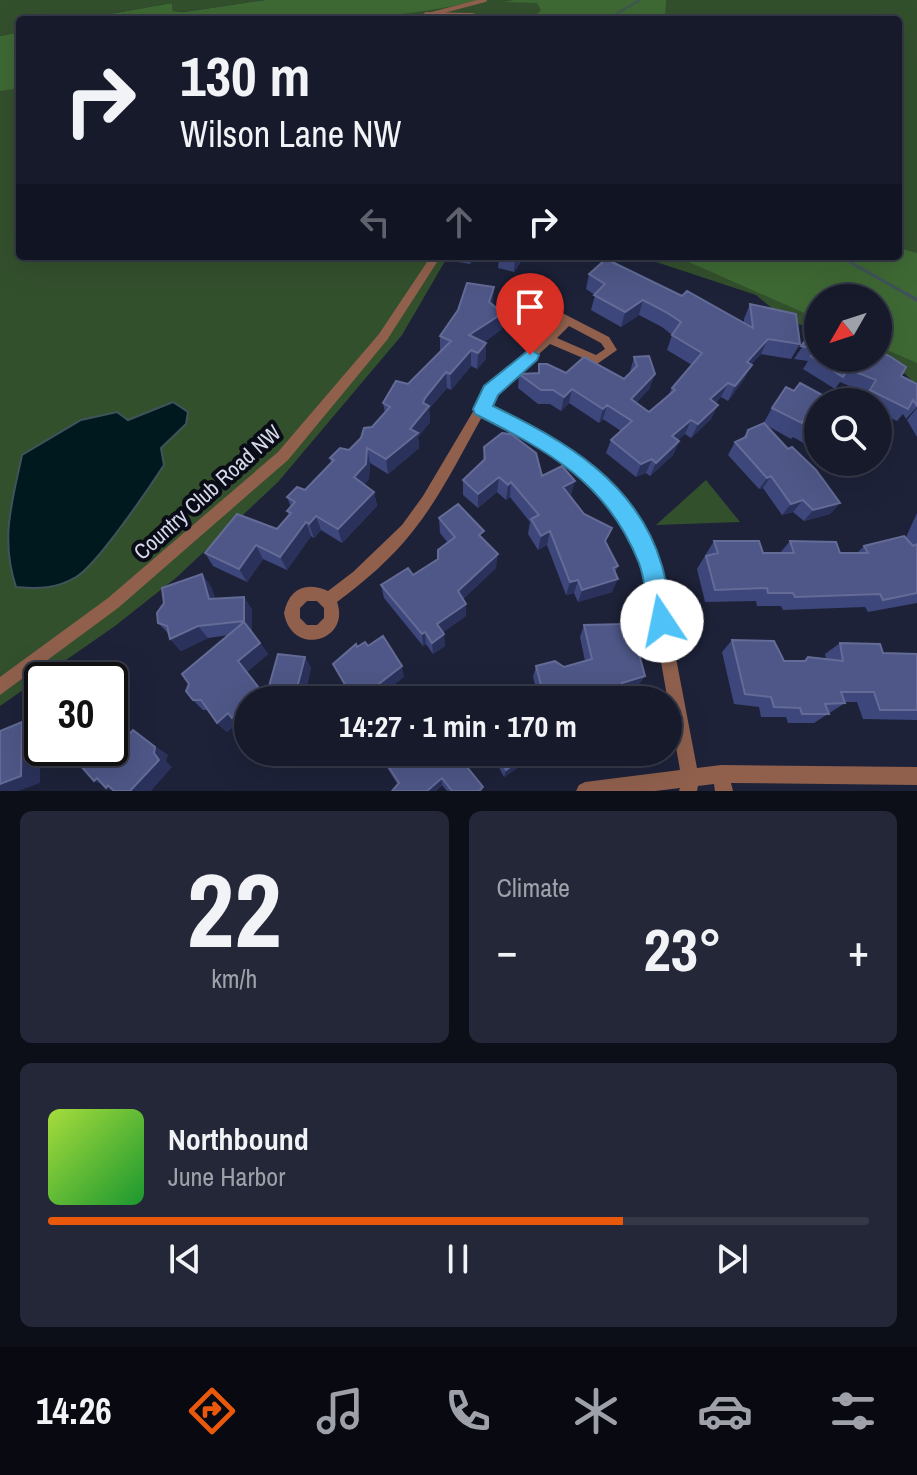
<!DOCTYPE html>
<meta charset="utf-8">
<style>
:root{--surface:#161a2b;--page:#232737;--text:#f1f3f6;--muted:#9ea1a9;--line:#353847;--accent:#ea580c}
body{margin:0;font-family:"Archivo Narrow",sans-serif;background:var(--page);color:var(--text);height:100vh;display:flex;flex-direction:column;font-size:30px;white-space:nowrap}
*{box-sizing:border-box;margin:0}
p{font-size:26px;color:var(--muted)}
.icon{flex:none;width:44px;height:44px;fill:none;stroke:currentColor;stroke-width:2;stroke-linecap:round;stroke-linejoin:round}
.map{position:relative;height:791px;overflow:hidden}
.panel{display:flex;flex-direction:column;gap:20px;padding:20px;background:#0c0e18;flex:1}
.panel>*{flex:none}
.guide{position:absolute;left:16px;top:16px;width:886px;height:244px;border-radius:8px;box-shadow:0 8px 32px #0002,0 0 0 2px var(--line);background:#161a2b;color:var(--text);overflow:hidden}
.needle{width:52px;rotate:231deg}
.tools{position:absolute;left:804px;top:284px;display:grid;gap:16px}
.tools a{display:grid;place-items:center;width:88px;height:88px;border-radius:50%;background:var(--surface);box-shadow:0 8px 32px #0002,0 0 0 2px var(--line);font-size:40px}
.speed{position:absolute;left:24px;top:662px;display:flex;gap:16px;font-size:40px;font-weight:700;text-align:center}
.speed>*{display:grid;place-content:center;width:104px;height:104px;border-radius:50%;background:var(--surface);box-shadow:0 8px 32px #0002,0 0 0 2px var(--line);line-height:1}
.speed .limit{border:4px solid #111;border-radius:12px;background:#fff;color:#111}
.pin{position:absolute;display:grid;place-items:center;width:68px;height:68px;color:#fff;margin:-82px -34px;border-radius:50% 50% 50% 0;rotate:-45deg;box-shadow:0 0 8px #0007}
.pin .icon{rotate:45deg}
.me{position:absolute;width:88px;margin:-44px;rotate:349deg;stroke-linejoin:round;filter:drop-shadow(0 0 6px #0008)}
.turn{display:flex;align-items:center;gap:28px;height:168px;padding:0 32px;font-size:36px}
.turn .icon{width:104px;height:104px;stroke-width:2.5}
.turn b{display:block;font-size:56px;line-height:68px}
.lanes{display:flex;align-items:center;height:76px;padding:0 32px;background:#0003;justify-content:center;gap:40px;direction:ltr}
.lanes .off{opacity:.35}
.big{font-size:60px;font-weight:700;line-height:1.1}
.panel .card{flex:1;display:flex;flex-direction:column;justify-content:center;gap:12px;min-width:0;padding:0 28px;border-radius:12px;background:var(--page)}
.panel .dial{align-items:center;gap:0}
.dial b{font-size:104px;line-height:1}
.song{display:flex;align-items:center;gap:24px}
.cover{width:96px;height:96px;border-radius:12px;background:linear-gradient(135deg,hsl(80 70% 55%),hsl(130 70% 35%))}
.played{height:8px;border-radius:4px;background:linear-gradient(90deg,var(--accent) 70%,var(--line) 70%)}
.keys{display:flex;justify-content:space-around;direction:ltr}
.heat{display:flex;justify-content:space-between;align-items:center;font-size:44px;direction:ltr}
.panel .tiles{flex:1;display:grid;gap:20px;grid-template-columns:1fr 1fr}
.card:last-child{grid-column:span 2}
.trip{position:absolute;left:234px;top:686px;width:448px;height:80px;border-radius:40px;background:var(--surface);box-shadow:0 8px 32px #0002,0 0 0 2px var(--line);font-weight:700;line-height:80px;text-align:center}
.tab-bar{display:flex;height:128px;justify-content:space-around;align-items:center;background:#090a11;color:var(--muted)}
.tab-bar .icon{width:56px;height:56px}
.tab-bar .on{color:var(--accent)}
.tab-bar b{font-size:36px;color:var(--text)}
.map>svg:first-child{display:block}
</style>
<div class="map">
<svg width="917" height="791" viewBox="0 0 917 791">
<rect width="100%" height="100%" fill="#1d2239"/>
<path fill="#33502d" d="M0 0H265L184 12 173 11 172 3 76 20H20V32L0 36Z
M439 0H917V386L888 357 878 355V298H818V333L780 315 756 295 638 256H898V20H325Z
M20 73V256H448L402 335 278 482 177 577 115 626 0 706V77Z
M706 480 740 522 656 525Z"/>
<path fill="#3e6934" d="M265 0H480C355 31 206 20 76 20L172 3 173 11 184 12Z
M514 0H666L665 20H531L541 10 537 3 504 2Z
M20 32V88L0 91V36Z
M898 248 917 253V363L878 346V298H818V319L675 256H898Z"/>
<path fill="#00191e" stroke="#40535b" stroke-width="2" d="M173 402 188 412 186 424 161 448 164 465C149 488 97 565 76 577 56 589 38 589 16 587 0 539 12 503 22 455L81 420 117 412 128 420Z"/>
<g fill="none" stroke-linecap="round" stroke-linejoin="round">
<path stroke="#40535b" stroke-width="2" d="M606 20 640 0"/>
<path stroke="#40535b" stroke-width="3" d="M839 256 910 296"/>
<path stroke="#40535b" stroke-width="4" d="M907 294 917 300"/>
<path stroke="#90604d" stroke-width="4" d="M426 14 472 15 486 20
M432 14 485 0"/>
<path fill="#90604d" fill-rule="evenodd" d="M431 256H441L387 340 288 460 118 608 0 695V677L108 598 278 452 379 334Z
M533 298 609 337 617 350 597 364 550 344 495 394 488 407 557 440 601 473 634 517 658 564 697 768 721 765 917 767V785L731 783 733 791H715L714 784 698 786 697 791H679L680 788 655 791H576L579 785 585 782 680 770 644 565 624 525 591 481 549 448 483 415C461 454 441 496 413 531 392 558 364 582 337 602 351 641 292 658 284 613 289 589 305 581 328 591L353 572 402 525 423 496 487 388 541 339C528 330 517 322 509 308L516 300ZM523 306H531L561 321 548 333 522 313 520 309ZM569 326 601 343 605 349 596 355 557 338ZM307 601H317L324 608V618L317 625H307L300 618V608Z"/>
</g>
<path fill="#3d477b" d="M458 256H475L470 264 458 262Z
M485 256H539L535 262 523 258 514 272 498 268 499 259Z
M589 274 682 296 744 323V319L750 304 800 344 791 359 761 354 751 364 744 379 728 401 721 397 715 403 711 419 691 438 685 434 678 440 679 441 673 455 650 476 646 473 636 477 606 453 611 440 621 431 603 419 599 423 569 403 561 411 550 404H538L518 388 519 374 538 373 539 364 566 373 624 379 630 372 634 357 650 388 636 403 649 412 668 396 672 388 692 365 667 350 672 335 662 327 639 315 621 327 591 310 595 295 586 289Z
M493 305 503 313 502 329 484 342 486 359 477 369 471 366 451 390 447 388 429 409 430 422 418 437 419 448 388 474 370 463 369 479 364 484 374 492 377 506 342 543 321 530 314 538 311 536 287 570 263 559 247 582 213 566 205 553 277 529 289 515 287 511 291 507 287 497 305 490 331 463 330 458 349 450 372 427 385 413 383 403 408 384 440 352V336Z
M815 328 901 376 917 407 906 419 903 414 897 421 878 412V402H860L866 393 840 382 835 389 803 369 808 361 794 359Z
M818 402V454L813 451 814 449 793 437 791 439 766 425 840 503 830 514 804 521 793 512 782 515 763 488 759 489 728 455 735 442 743 438 748 430 763 424 772 408Z
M917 408V437L907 420Z
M484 447 542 476 571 496 606 543 618 566 615 572 612 592 578 602 574 593 566 595 547 545 538 550 528 534 530 522 510 497 506 500 497 492 478 508 463 495V480L483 460Z
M831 462H875L870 468 857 463 849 473Z
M917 513V603L868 612 865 607 783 610 781 606H757L756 601 705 602 697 569 714 541 763 553H780L790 541 840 553H857L864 546 906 537Z
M439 518 483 539 496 568 463 599 466 616 443 632 445 646 433 654 426 644 423 646 384 598 381 585 413 575 438 559 448 543 440 533Z
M202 574 211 587 215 599 244 597 252 610V632L268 654 247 672 266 697 278 654 305 657 311 668 306 689 315 690 321 700H248V720L241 727 237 723 227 732 217 723 208 710H203L193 700 186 691 189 684 182 674 229 635 208 638 181 651 170 639 169 634 158 623 157 613 164 603 162 588Z
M584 625 638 686 624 690 627 700H539L533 677 536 666 564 667 585 661 580 637Z
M732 640 784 661H804L808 657 826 659 825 654 840 643 883 653 917 654V720L863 719 857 702H844L845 703 814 723H788L786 717H761L759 707 734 704 722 652Z
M491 752H529L530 753 527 761 504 777Z
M381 755 483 791H447L442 785 436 791H392L398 785 384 763Z"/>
<path fill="#2a325c" d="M470 256H475L470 264Z
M515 256H523L514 272Z
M494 287 493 303 488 319 489 302Z
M643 300 639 315 621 327 625 312Z
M503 313 502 329 469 352V335Z
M768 339 761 354 740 377 747 362Z
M486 343V359L477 369 478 353Z
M471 350V366L451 390 450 374Z
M752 365 744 379 728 401 735 386Z
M446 372 447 388 429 409 430 422 418 437 419 448 388 474 386 459 410 429 425 398Z
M655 374 650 388 626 413 631 399Z
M728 383 721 397 703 413 710 399Z
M572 389 569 403 561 411 564 397Z
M607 405 603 419 599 423 603 409Z
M718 405 711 419 691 438 698 424Z
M691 420 685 434 667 450 672 436Z
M679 441 673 455 650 476 656 463Z
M367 448 370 463 369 479 358 492 354 477Z
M652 459 646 473 636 477 641 464Z
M771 476 763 488 759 489 767 478Z
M499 477 497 492 478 508V494Z
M575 481 571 496 560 502 563 487Z
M511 482 510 497 506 500 508 485Z
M374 492 377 506 342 543 338 529Z
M803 500 793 512 782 515 791 504Z
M840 503 830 514 804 521 813 510Z
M316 516 321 530 314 538 309 524Z
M306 522 311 536 287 570 280 557Z
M550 531 547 545 538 550 541 536Z
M256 545 263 559 247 582 239 569Z
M498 554 496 568 458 604V591Z
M202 574 211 587 218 612 209 599Z
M618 579 612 592 578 602 582 590Z
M578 580 574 593 566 595 570 582Z
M244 597 252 610V632L244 621Z
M466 604V616L438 636 437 624Z
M198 626 208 638 181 651 170 639Z
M425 632 426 644 423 646 422 634Z
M444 634 445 646 433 654 432 643Z
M260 643 268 654 247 672 238 661Z
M305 657 311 668 303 698 297 688Z
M402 666 404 677 375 700H358Z
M102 673 116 684 113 709 118 713 113 735 122 744 110 738V680H101Z
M645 676 638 686 616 693 622 683Z
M315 690 321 700H313Z
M248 703V720L241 727 237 723 227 732 217 723 228 713Z
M22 722 40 731V783L18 791H0V784Z
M133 730 168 755 166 761 172 767 151 791H130Z
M530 753 527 761 504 777 506 770Z
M97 778 122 791H112L106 788 107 787 94 781Z
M442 778V785L436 791H427Z"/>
<path fill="#4e5787" stroke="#636b96" stroke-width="2" d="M606 259 682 296 687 291 753 328 750 304 796 314 800 344 768 339 747 362 752 365 735 386 728 383 710 399 718 405 698 424 691 420 672 436 679 441 656 463 652 459 641 464 611 440 632 421 607 405 603 409 572 389 564 397 553 390H541L519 374 539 373V364H547L566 373 584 357 624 379 637 366 634 357 649 356 655 374 631 399 649 412 675 390 672 388 702 353 672 335 681 322 666 312 643 300 625 312 594 295 605 284 589 274Z
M467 283 494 287 489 302 503 313 469 335 486 343 478 353 471 350 450 374 446 372 425 398 423 403 429 406 410 429 418 433 386 459 367 448 366 464 354 477 374 492 338 529 316 516 309 524 306 522 280 557 256 545 239 569 205 553 237 514 277 529 291 513 287 511 295 502 287 497 297 487 305 490 334 460 330 458 340 448 349 450 361 438 364 428 372 427 390 407 383 403 396 381 408 384 451 341 440 336 458 310Z
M815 328 818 329V358H878L879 351 891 357 906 367 901 376 917 384V406L913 400 908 409 870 390 876 380 848 369 843 377 811 356 816 349 801 346Z
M800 383 835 402H818V429L803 421 802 423 772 408 786 387 794 391Z
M764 423 788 449 792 447 816 470 840 503 813 510 803 500 791 504 771 476 767 478 735 442 746 437 748 430Z
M502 433 511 434 536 453 542 476 562 466 575 481 563 487 584 514 612 528 605 541 618 566 613 568 618 579 582 590 578 580 570 582 550 531 541 536 531 519 539 515 511 482 508 485 499 477 478 494 463 480 485 459 484 447Z
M878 437 887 445 883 453 878 451Z
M458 504 484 531 479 535 498 554 458 591 466 604 437 624 444 634 432 643 425 632 422 634 381 585 408 568 413 575 438 559V550L455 537 439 518Z
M904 536 913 546 917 544V593L883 600 880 594 795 597 793 593H768L767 588 715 590 706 556 718 553 714 541H759L763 553H794L790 541 836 542 840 553H868L864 546Z
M202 574 209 599 244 597V621L198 626 170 639 167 626 158 623 157 613 164 603 162 588Z
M244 622 260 643 238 661 266 697 278 654 305 657 297 688 315 690 313 700H254L253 699 248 700V703L232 718 228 713 217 723 201 700H193L186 691 189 684 182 674Z
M626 624 628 633 633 632 645 676 622 683 627 700H545L536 666 555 661 564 667 592 659 584 625Z
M383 636 402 666 358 700H354L333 664 356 644 357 647 365 642 368 646Z
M732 640 774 641 784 661H805L808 657 843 661 840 643 880 644 883 653 917 654V710H880L874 692H841L845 703 825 704 829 714H802L800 708 774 707 771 697 745 694Z
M102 673 101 680H47Z
M520 693 524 700H510Z
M42 696V721H34Z
M22 722 21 776 0 784V731Z
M133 730 155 747 154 753 159 760 130 791H114L108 785 106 788 97 778 94 781 81 766 99 748H110V739L117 747Z
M384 752H455L483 787 479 791H452L442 778 427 791H392L399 783 381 755Z
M497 752H529L530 753 506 770Z"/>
<path fill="#4fc3f7" stroke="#337fa1" stroke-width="2" d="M530 349 539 355 537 360 498 395 493 406C565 441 638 482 662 566 667 584 670 603 674 621L670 629 662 632 654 629C645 608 647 584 639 563 607 482 548 451 475 414L473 409 484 386Z"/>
<g text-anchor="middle" stroke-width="8" stroke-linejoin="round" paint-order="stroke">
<g font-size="22" fill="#d5d9e9" stroke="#0a0d17">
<text transform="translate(207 492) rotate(-42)" y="8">Country Club Road NW</text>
</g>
</g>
</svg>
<div class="tools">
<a><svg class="needle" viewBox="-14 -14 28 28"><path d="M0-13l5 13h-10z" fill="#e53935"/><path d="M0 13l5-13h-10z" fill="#9ea1a9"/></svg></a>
<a><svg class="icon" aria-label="search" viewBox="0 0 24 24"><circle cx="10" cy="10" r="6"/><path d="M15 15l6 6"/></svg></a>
</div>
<div class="speed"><div class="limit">30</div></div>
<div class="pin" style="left:530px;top:355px;background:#d93025"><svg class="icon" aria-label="arrive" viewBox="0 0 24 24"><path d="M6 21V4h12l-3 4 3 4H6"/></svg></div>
<svg class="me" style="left:662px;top:621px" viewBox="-20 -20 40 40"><circle r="19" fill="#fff"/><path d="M0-13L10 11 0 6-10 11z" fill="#4fc3f7"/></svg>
<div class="trip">14:27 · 1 min · 170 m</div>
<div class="guide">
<div class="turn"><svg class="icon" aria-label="right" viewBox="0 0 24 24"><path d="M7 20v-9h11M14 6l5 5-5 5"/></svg><div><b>130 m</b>Wilson Lane NW</div></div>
<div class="lanes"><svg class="icon off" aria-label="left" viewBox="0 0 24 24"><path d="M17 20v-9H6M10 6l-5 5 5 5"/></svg><svg class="icon off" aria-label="ahead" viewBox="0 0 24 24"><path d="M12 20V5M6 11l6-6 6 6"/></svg><svg class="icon" aria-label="right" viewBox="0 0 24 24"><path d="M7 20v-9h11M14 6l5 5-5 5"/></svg></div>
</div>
</div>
<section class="panel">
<div class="tiles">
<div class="card dial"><b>22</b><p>km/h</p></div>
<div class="card"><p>Climate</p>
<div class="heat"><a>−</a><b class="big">23°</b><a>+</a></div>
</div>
<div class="card">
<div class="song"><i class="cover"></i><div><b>Northbound</b><p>June Harbor</p></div></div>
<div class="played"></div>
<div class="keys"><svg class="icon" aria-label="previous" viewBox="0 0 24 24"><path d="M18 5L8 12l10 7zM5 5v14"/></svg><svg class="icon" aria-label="pause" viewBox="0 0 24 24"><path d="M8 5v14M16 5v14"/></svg><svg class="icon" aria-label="next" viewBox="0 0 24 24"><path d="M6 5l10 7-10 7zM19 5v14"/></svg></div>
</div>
</div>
</section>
<nav class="tab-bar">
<b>14:26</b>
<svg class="icon on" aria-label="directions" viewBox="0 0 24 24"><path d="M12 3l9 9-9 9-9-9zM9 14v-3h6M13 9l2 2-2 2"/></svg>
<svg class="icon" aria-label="music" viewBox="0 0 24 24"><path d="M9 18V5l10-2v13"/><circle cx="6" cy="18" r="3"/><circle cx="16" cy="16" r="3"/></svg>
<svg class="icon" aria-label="phone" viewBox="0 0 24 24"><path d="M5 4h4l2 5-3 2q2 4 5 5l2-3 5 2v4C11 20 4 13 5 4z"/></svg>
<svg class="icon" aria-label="climate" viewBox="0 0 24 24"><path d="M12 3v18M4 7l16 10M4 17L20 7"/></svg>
<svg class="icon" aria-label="car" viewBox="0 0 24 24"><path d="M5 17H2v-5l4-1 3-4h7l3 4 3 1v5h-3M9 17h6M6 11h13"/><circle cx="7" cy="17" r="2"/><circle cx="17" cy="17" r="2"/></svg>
<svg class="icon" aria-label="filters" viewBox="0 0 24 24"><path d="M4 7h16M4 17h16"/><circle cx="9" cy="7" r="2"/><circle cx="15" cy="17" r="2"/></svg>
</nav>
